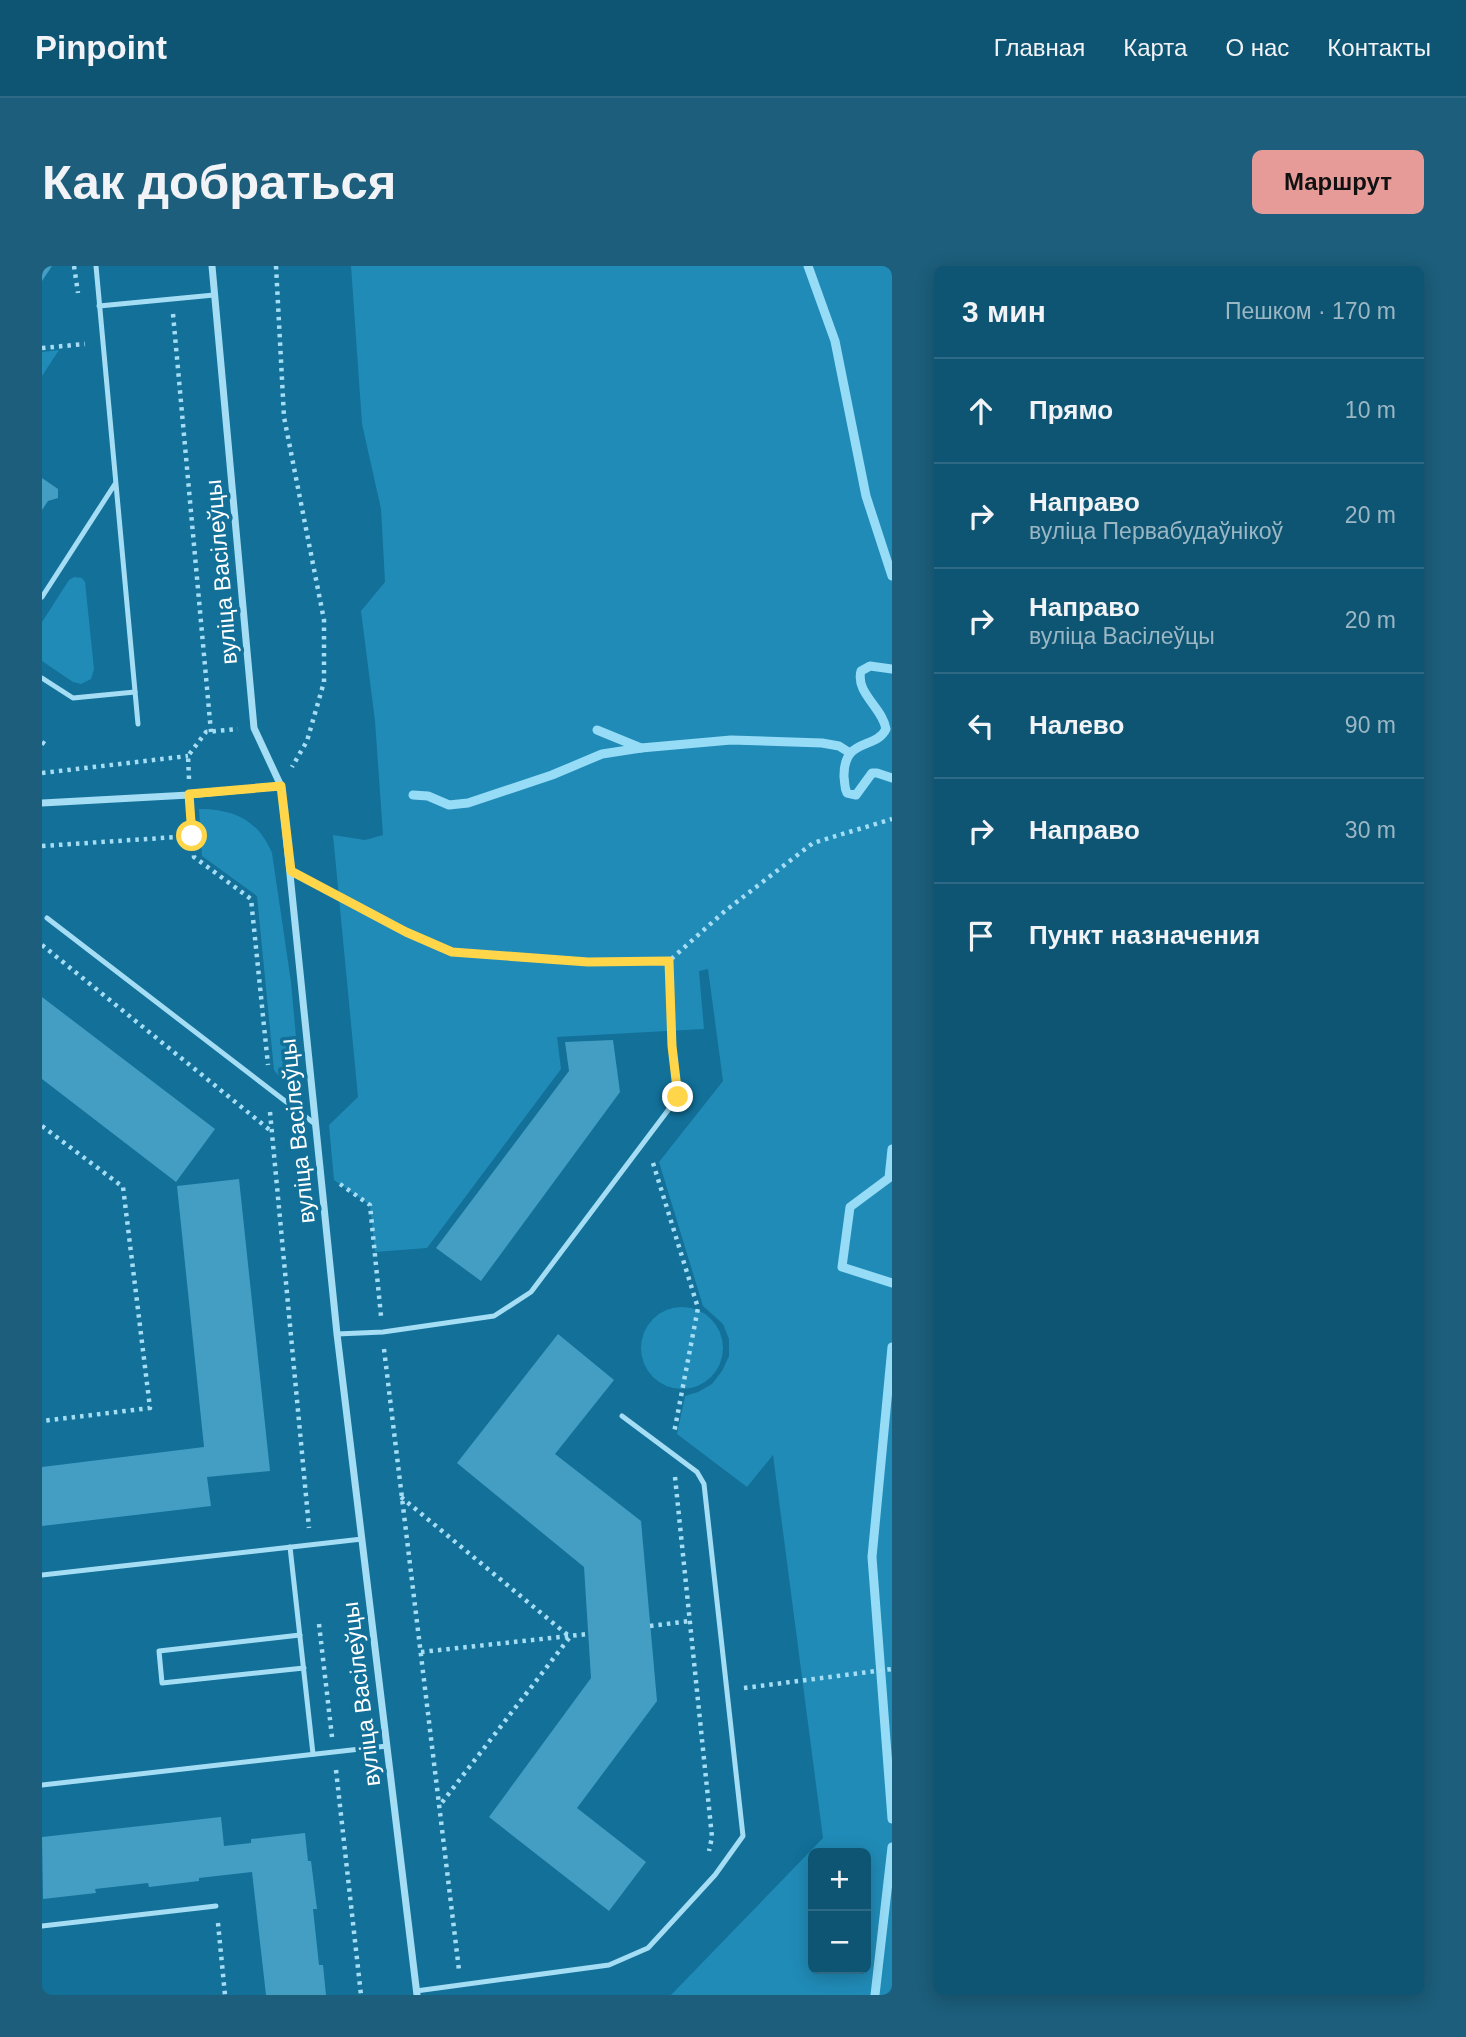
<!DOCTYPE html>
<html lang="ru">
<meta charset="utf-8">
<style>
:root{--surface:#0e5473;--page:#1c5e7b;--text:#f1f3f6;--muted:#9bb7c4;--line:#2e6a85;--accent:#e69b98}
body{margin:0;font-family:Arial,sans-serif;background:var(--page);color:var(--text)}
.controls{position:absolute;right:21px;bottom:21px;display:grid;overflow:hidden;border-radius:10px;box-shadow:0 4px 18px #0003}
.controls button{width:63px;height:63px;display:grid;place-items:center;padding:0;border:0;border-bottom:2px solid var(--line);background:var(--surface);color:var(--text);font:35px sans-serif}
.stop{position:absolute;width:21px;height:21px;margin:-16px;border:5px solid #ffd54a;border-radius:50%;background:#fff}
.stop.end{background:#ffd54a;border-color:#fff;box-shadow:0 2px 7px #0008}
.list{margin:0;padding:0;list-style:none}
h2{display:flex;justify-content:space-between;align-items:center;height:91px;margin:0;padding:0 28px;font-size:30px}
h2 small{font-size:23px;font-weight:400;color:var(--muted)}
.list li{display:grid;grid-template-columns:46px 1fr auto;gap:21px;align-items:center;box-sizing:border-box;height:105px;padding:0 28px;border-top:2px solid var(--line)}
.list b{display:block;font-size:26px;white-space:nowrap}
.list p{margin:0;font-size:23px;white-space:nowrap;color:var(--muted)}
.list em{font-size:23px;font-style:normal;color:var(--muted)}
.icon{flex:none;width:38px;height:38px;fill:none;stroke:currentColor;stroke-width:2;stroke-linecap:round;stroke-linejoin:round}
.map{position:relative;flex:none;width:850px;height:1729px;overflow:hidden;border-radius:10px}
header{display:flex;align-items:center;gap:42px;box-sizing:border-box;height:98px;padding:0 35px;background:var(--surface);border-bottom:2px solid var(--line)}
header strong{font-size:33px}
nav{display:flex;gap:38px;margin-inline-start:auto;font-size:24px}
.intro{display:flex;align-items:center;justify-content:space-between;box-sizing:border-box;height:168px;padding:0 42px}
h1{margin:0;font-size:49px}
.button{padding:18px 32px;border-radius:10px;background:var(--accent);color:#111;font-size:24px;font-weight:700}
main{display:flex;gap:42px;padding:0 42px}
aside{flex:1;background:var(--surface);border-radius:10px;box-shadow:0 4px 18px #0003}
.map>svg:first-child{display:block}
</style>
<header>
<strong>Pinpoint</strong>
<nav><a>Главная</a><a>Карта</a><a>О нас</a><a>Контакты</a></nav>
</header>
<div class="intro"><h1>Как добраться</h1><a class="button">Маршрут</a></div>
<main>
<div class="map">
<svg width="850" height="1729" viewBox="0 0 850 1729">
<rect width="100%" height="100%" fill="#127099"/>
<!-- green -->
<g fill="#208bb7" fill-rule="evenodd">
<path d="M309 0H850V1729H629L781 1572 731 1189 705 1221 635 1168 643 1130 656 1126 670 1118 680 1105 687 1090V1073L681 1058 661 1040 617 896 681 815 666 703 657 705 662 763 515 771 519 803 385 982 333 986 328 939 292 914 287 859 316 831 291 569 323 574 341 569 333 455 319 345 343 316 339 243 320 158ZM771 1587H824V1703H771Z"/>
<path d="M17 84 0 110V86Z"/>
<path d="M32 311 40 312 43 316 52 403 49 413 39 418 31 416 0 395V356L27 314Z"/>
<path d="M157 543C192 543 216 554 230 587L249 716 257 804 252 812 237 810 232 804 215 630 160 590Z"/>
<circle cx="640" cy="1082" r="41"/>
</g>
<g fill="none" stroke-linecap="round" stroke-linejoin="round">
<!-- stream -->
<g stroke="#96dcf7" stroke-width="9">
<path d="M766 0 793 75 824 230 850 310"/>
<path d="M850 403 828 400 819 405C813 427 841 442 844 463 834 484 801 471 802 511 803 517 802 521 805 527L814 529 830 507H835L850 512"/>
<path d="M555 464 599 482"/>
<path d="M371 529 386 530 407 539 426 537 510 509 560 488 599 482 689 474 780 477 797 480 808 487"/>
<path d="M850 883 847 912 808 941 800 1001 850 1017"/>
<path d="M850 1081 830 1291 850 1553"/>
<path d="M833 1729 850 1581"/>
</g>
</g>
<!-- building -->
<g fill="#449ec3">
<path d="M0 0H10L0 15Z"/>
<path d="M0 212 16 223V232L6 235 0 244Z"/>
<path d="M0 731 173 863 134 916 0 813Z"/>
<path d="M571 774 578 826 439 1015 394 982 527 805 523 776Z"/>
<path d="M197 913 228 1205 165 1211 169 1240 0 1260V1201L162 1181 135 920Z"/>
<path d="M516 1068 572 1114 513 1188 599 1255 615 1435 535 1542 604 1596 567 1645 447 1551 549 1412 542 1301 415 1197Z"/>
<path d="M179 1551 182 1580 209 1577V1573L263 1567 266 1595H269L275 1643H271L277 1699H281L284 1729H224L210 1606 157 1612V1615L107 1621 106 1617 53 1623 54 1627 1 1633 0 1571Z"/>
</g>
<g fill="none" stroke-linecap="round" stroke-linejoin="round">
<!-- path -->
<g stroke="#a4ddf4" stroke-width="4.5" stroke-dasharray="3.5 5" stroke-linecap="butt">
<path d="M32 0 36 27"/>
<path d="M234 0 242 151 282 354V416L265 475 250 501"/>
<path d="M131 48 169 466"/>
<path d="M0 82 43 78"/>
<path d="M0 476 4 479"/>
<path d="M0 507 146 490"/>
<path d="M147 513 146 490 164 466 196 463"/>
<path d="M149 547 152 591 209 633 226 799"/>
<path d="M0 580 150 570"/>
<path d="M265 614 364 666 410 686 546 696 627 695 683 645 771 577 850 553"/>
<path d="M0 679 229 865"/>
<path d="M627 695 629 764"/>
<path d="M228 846 267 1262"/>
<path d="M0 860 81 921 108 1142 0 1155"/>
<path d="M611 897 656 1042 632 1167"/>
<path d="M298 918 328 939 339 1050"/>
<path d="M342 1083 417 1704"/>
<path d="M633 1211 670 1571 667 1585"/>
<path d="M359 1231 528 1371 398 1539"/>
<path d="M277 1358 290 1471"/>
<path d="M608 1360 648 1355"/>
<path d="M379 1386 546 1368"/>
<path d="M702 1422 850 1403"/>
<path d="M294 1504 319 1729"/>
<path d="M176 1657 183 1729"/>
</g>
<!-- service -->
<g stroke="#a4ddf4" stroke-width="5">
<path d="M54 0 96 458"/>
<path d="M57 40 172 29"/>
<path d="M0 331 73 218"/>
<path d="M0 412 31 432 93 426"/>
<path d="M5 652 273 858"/>
<path d="M295 1068 341 1066 452 1050 489 1026 636 831 630 780"/>
<path d="M248 1281 271 1488"/>
<path d="M0 1309 320 1273"/>
<path d="M258 1369 117 1385 120 1417 262 1402"/>
<path d="M0 1519 345 1480"/>
<path d="M0 1660 174 1640"/>
<path d="M374 1725 567 1699 606 1682 673 1609 701 1570 662 1218 655 1206 580 1150"/>
</g>
<!-- minor -->
<g stroke="#a4ddf4" stroke-width="7">
<path d="M170 0 212 462 239 520 295 1068 375 1729"/>
<path d="M0 537 147 529 239 520"/>
</g>
</g>
<g fill="none" stroke-linecap="round" stroke-linejoin="round">
<!-- route -->
<path stroke="#ffd54a" stroke-width="9" d="M150 570 147 528 239 520 249 605 364 666 410 686 546 696 627 695 630 780 636 831"/>
</g>
<g text-anchor="middle" stroke-width="7" stroke-linejoin="round" paint-order="stroke">
<!-- street labels -->
<g font-size="23" fill="#fff" stroke="#127099">
<text transform="translate(179 306) rotate(-95)" y="8">вуліца Васілеўцы</text>
<text transform="translate(255 865) rotate(-96)" y="8">вуліца Васілеўцы</text>
<text transform="translate(319 1428) rotate(-97)" y="8">вуліца Васілеўцы</text>
</g>
</g>
</svg>
<div class="controls">
<button>+</button>
<button>−</button>
</div>
<div class="stop" style="left:150px;top:570px"></div>
<div class="stop end" style="left:636px;top:831px"></div>
</div>
<aside>
<h2>3 мин<small>Пешком · 170 m</small></h2>
<ul class="list">
<li><svg class="icon" aria-label="ahead" viewBox="0 0 24 24"><path d="M12 20V5M6 11l6-6 6 6"/></svg><div><b>Прямо</b></div><em>10 m</em></li>
<li><svg class="icon" aria-label="right" viewBox="0 0 24 24"><path d="M7 20v-9h11M14 6l5 5-5 5"/></svg><div><b>Направо</b><p>вуліца Первабудаўнікоў</p></div><em>20 m</em></li>
<li><svg class="icon" aria-label="right" viewBox="0 0 24 24"><path d="M7 20v-9h11M14 6l5 5-5 5"/></svg><div><b>Направо</b><p>вуліца Васілеўцы</p></div><em>20 m</em></li>
<li><svg class="icon" aria-label="left" viewBox="0 0 24 24"><path d="M17 20v-9H6M10 6l-5 5 5 5"/></svg><div><b>Налево</b></div><em>90 m</em></li>
<li><svg class="icon" aria-label="right" viewBox="0 0 24 24"><path d="M7 20v-9h11M14 6l5 5-5 5"/></svg><div><b>Направо</b></div><em>30 m</em></li>
<li><svg class="icon" aria-label="arrive" viewBox="0 0 24 24"><path d="M6 21V4h12l-3 4 3 4H6"/></svg><div><b>Пункт назначения</b></div></li>
</ul>
</aside>
</main>
